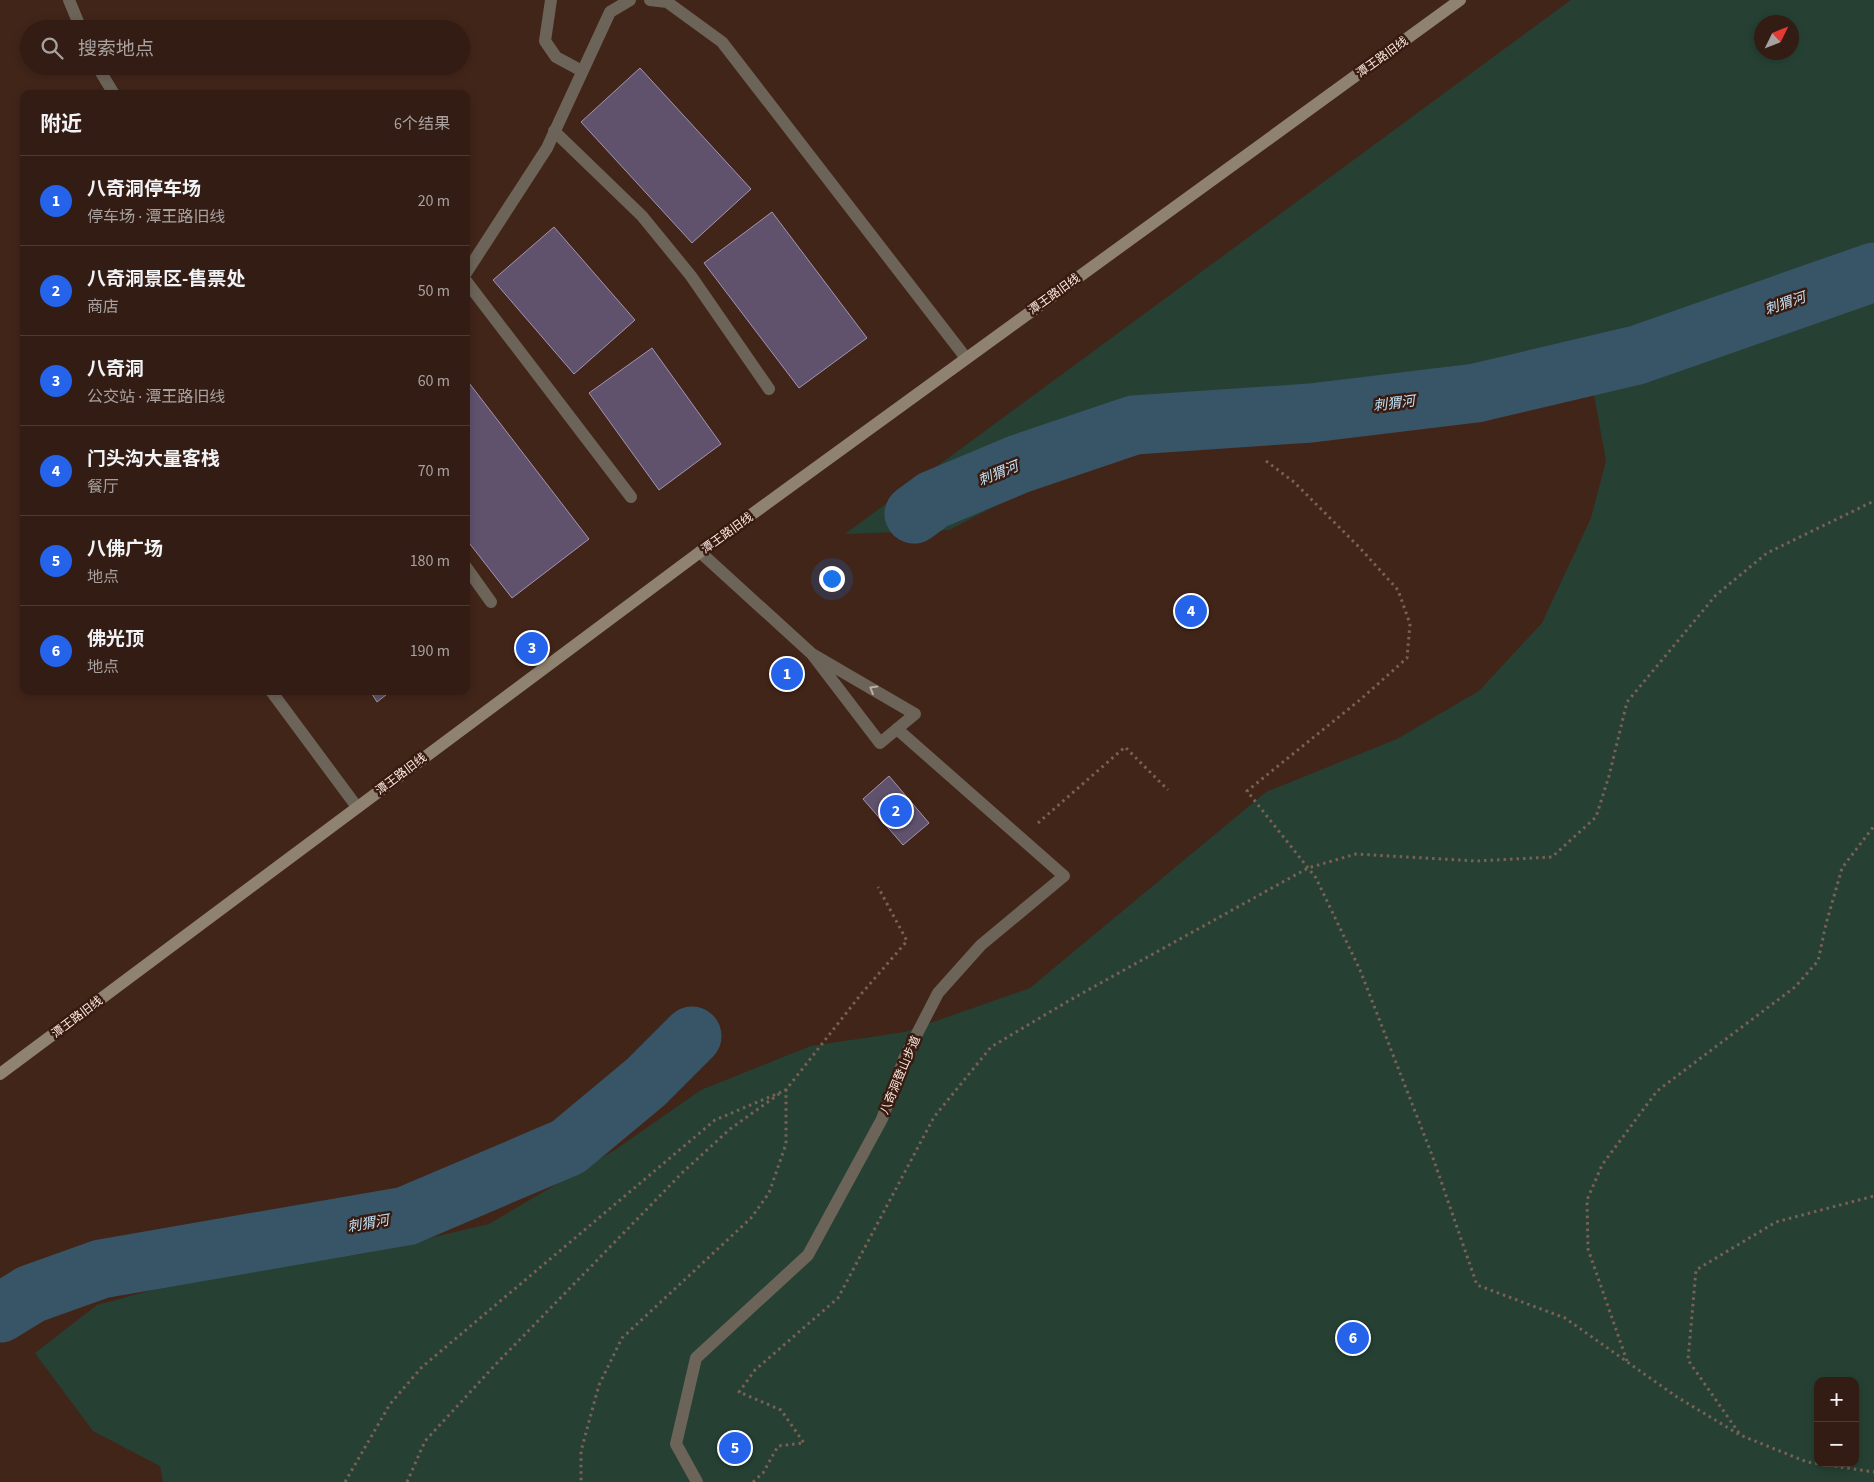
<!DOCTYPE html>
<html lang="zh">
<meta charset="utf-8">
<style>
:root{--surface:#321c13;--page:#3d2921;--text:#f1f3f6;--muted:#a8a1a0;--line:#4d3a33;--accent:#2563eb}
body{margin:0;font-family:"Source Sans 3","Noto Sans SC",sans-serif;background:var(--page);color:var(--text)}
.controls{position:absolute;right:15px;bottom:15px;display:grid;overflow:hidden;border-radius:10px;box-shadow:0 2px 8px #0003}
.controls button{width:45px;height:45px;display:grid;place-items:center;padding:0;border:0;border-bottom:1px solid var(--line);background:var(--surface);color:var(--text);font:25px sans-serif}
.compass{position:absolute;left:1754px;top:15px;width:45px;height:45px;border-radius:50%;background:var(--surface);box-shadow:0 2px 8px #0003;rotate:47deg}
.you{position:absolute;left:831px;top:578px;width:18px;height:18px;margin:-12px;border:4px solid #fff;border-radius:50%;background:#1a73e8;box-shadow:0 0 0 8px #1a73e833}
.badge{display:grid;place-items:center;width:32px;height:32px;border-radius:50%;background:var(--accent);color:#fff;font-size:16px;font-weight:700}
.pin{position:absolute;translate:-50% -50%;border:2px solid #fff;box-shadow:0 1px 5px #0006}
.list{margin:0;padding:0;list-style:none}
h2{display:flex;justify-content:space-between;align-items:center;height:65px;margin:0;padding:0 20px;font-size:21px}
h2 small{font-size:16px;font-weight:400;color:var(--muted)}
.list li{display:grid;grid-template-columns:32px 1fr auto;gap:15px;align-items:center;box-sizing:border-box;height:90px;padding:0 20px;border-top:1px solid var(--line)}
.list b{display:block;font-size:19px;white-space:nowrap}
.list p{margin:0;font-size:16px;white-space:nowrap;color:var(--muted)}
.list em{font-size:16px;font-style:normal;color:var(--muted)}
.icon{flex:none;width:28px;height:28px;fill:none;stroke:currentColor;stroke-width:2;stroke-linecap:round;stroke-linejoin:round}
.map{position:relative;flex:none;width:1874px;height:1482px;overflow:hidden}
.search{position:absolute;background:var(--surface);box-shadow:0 2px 8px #0003;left:20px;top:20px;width:450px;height:55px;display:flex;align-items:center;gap:12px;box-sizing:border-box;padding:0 18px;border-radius:28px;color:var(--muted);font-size:19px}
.panel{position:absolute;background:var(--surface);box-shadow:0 2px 8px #0003;left:20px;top:90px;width:450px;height:605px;border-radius:10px}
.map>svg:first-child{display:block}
</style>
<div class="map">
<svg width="1874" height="1482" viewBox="0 0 1874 1482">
<rect width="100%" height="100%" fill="#422519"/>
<!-- green -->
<path fill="#264134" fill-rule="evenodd" d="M1571 0H1874V1482H163L160 1466 93 1431 35 1353 97 1305 237 1267 362 1254 489 1224 615 1150 701 1090 811 1046 905 1032 1030 988 1266 792 1397 739 1479 691 1542 623 1591 518 1606 461 1584 339 1452 380 1310 394 1190 423 1067 469 949 530 845 534ZM1762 22H1792V52H1762ZM1818 1381H1855V1463H1818Z"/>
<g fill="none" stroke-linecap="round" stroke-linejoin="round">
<!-- river -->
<g stroke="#385567" stroke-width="59">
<path d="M914 514 933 500 1019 464 1134 425 1311 413 1476 393 1637 355 1874 272"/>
<path d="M0 1313 31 1294 101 1269 406 1216 568 1147 646 1082 692 1036"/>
</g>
</g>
<!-- building -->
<g fill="#60526d" stroke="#a494b3">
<path d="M640 68 751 189 692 243 581 122Z"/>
<path d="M772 212 867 338 799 388 704 263Z"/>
<path d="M554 227 635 320 574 374 493 280Z"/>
<path d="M652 348 721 444 659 490 589 393Z"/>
<path d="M466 379 589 539 512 598 466 539Z"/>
<path d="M370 691H391L377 702Z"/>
<path d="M889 776 929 823 903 845 863 799Z"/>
</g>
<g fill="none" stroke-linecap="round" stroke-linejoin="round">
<!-- path -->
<g stroke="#7a6055" stroke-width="3" stroke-dasharray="2.5 4" stroke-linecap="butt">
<path d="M1266 461 1294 482 1359 547 1398 590 1410 624 1407 658 1361 699 1247 791 1316 878 1360 970 1432 1155 1477 1285 1565 1318 1677 1397 1740 1435 1807 1462 1874 1472"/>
<path d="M1038 823 1125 747 1168 790"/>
<path d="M785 1091 862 993 907 941 878 887"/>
<path d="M1627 1361 1588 1249 1587 1200 1602 1165 1657 1091 1795 987 1818 961 1826 924 1842 868 1874 826"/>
<path d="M1739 1433 1688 1360 1696 1270 1776 1222 1874 1196"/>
<path d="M345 1482 390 1404 422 1367 715 1120 786 1090V1144L769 1193 751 1218 622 1338 599 1385 581 1451V1482"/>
<path d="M407 1482 425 1441 497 1363 683 1172 730 1129 779 1094"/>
<path d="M753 1482 763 1473 778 1446 804 1443 781 1410 739 1392 755 1370 838 1298 934 1117 991 1047 1070 1000 1308 868 1356 854 1476 861 1552 857 1596 817 1609 776 1627 702 1716 595 1767 553 1874 501"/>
</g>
<!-- service -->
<g stroke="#6c6458" stroke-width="12">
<path d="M69 0 81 29"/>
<path d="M97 66 114 94"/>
<path d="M700 552 812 654 880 743 915 714 812 654"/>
<path d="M697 1482 676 1444 696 1358 808 1255 882 1119 904 1059 938 993 981 945 1064 876 897 729"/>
</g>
<!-- minor -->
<g stroke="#6c6458" stroke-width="12">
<path d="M551 0 545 41 556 57 582 71"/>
<path d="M650 0 667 2 722 42 966 358"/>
<path d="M554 131 642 216 691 276 769 389"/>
<path d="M466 273 547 148 610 12 630 0"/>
<path d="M466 281 631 497"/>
<path d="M466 567 491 602"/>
<path d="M271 691 357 807"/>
</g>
<!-- secondary -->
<path stroke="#8f8270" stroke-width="12" d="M0 1074 700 552 1460 0"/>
</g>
<!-- one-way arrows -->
<defs><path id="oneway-chevron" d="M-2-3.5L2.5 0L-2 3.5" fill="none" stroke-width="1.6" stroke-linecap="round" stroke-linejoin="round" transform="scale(1.25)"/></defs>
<use stroke="#bcada3" href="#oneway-chevron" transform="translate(873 689) rotate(-150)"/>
<g text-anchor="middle" stroke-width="5" stroke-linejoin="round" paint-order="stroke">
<!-- street labels -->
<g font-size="12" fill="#fde9e1" stroke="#381b10">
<text transform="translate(1382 57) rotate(-36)" y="4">潭王路旧线</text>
<text transform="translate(1054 294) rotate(-36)" y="4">潭王路旧线</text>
<text transform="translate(727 533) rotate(-36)" y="4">潭王路旧线</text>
<text transform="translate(401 774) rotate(-37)" y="4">潭王路旧线</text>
<text transform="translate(77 1017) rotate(-37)" y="4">潭王路旧线</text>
<text transform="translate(900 1075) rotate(-67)" y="4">八奇洞登山步道</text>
</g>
<!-- water labels -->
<g font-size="14" font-style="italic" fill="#c0e1f6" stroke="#381b10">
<text transform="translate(1785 303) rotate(-19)" y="5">刺猬河</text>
<text transform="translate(1394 403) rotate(-7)" y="5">刺猬河</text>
<text transform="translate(998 473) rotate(-22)" y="5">刺猬河</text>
<text transform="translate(368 1223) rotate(-10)" y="5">刺猬河</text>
</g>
</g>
</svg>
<div class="controls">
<button>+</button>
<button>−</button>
</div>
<svg class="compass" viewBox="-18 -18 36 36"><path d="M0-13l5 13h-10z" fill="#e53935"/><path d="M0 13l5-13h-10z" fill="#a8a1a0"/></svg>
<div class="you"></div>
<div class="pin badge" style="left:787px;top:674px">1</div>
<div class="pin badge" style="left:896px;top:811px">2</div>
<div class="pin badge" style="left:532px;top:648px">3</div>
<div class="pin badge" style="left:1191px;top:611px">4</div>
<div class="pin badge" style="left:735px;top:1448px">5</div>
<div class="pin badge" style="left:1353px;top:1338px">6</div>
<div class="search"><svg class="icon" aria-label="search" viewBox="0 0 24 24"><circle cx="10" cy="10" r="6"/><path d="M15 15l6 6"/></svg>搜索地点</div>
<section class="panel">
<h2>附近<small>6个结果</small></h2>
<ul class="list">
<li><span class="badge">1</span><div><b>八奇洞停车场</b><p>停车场 · 潭王路旧线</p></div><em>20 m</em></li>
<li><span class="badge">2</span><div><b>八奇洞景区-售票处</b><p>商店</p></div><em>50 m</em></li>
<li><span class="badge">3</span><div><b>八奇洞</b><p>公交站 · 潭王路旧线</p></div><em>60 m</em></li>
<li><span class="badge">4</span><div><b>门头沟大量客栈</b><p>餐厅</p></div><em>70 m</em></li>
<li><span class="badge">5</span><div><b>八佛广场</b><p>地点</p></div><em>180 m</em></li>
<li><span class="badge">6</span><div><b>佛光顶</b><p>地点</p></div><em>190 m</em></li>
</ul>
</section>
</div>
